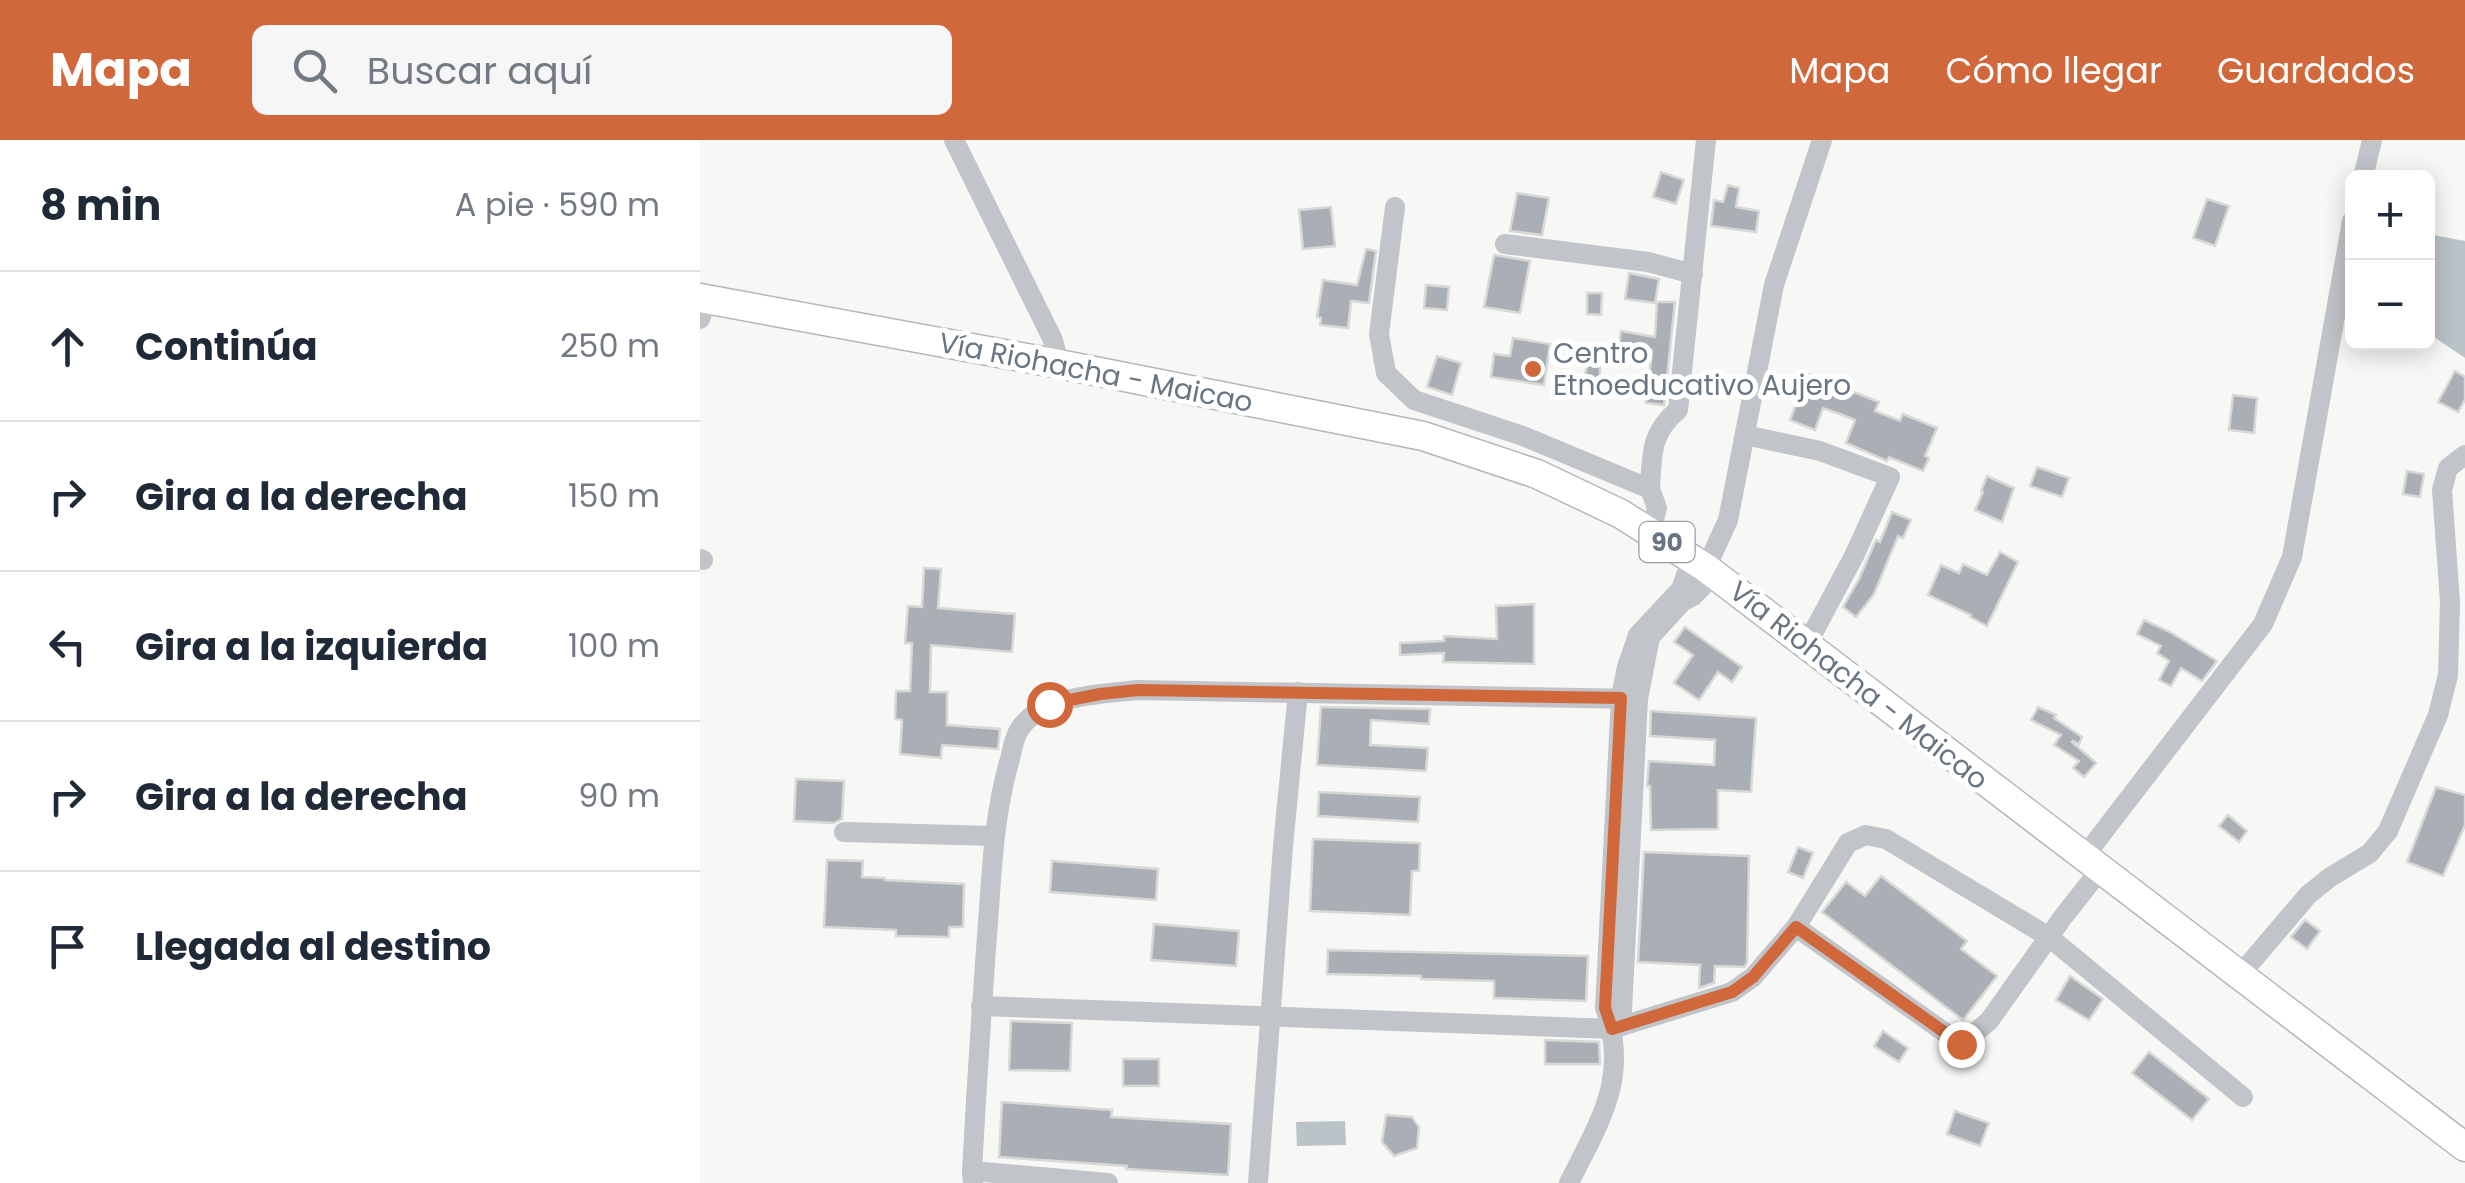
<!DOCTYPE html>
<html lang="es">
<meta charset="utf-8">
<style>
:root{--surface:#fff;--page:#f6f6f7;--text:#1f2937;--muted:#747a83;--line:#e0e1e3;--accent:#d0683b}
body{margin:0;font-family:Poppins,sans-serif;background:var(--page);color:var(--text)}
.controls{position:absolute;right:30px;top:30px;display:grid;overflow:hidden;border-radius:15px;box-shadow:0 5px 25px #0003}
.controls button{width:90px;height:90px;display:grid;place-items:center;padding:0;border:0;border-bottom:2px solid var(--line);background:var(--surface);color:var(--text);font:50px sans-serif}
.stop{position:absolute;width:30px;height:30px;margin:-22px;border:8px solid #d0683b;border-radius:50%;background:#fff}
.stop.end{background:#d0683b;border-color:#fff;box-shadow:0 2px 10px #0008}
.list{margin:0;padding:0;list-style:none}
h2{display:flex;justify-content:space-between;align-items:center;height:130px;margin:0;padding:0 40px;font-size:42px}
h2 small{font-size:32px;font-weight:400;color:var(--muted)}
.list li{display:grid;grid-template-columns:65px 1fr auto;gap:30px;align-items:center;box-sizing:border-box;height:150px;padding:0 40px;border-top:2px solid var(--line)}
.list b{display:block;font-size:38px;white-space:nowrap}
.list em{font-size:32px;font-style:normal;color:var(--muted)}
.icon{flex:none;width:55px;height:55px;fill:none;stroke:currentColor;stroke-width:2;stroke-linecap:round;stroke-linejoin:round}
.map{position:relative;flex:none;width:1765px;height:1043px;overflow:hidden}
header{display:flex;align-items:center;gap:60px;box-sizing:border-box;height:140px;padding:0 50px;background:var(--accent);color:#fff}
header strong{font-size:48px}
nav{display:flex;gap:55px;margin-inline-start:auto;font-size:35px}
.search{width:700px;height:90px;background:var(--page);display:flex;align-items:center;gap:25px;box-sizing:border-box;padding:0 35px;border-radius:15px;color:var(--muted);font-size:38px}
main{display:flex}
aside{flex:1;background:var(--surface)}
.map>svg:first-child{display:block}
</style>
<header>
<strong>Mapa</strong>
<div class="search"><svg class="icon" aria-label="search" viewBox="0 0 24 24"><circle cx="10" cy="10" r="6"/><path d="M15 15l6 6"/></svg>Buscar aquí</div>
<nav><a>Mapa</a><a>Cómo llegar</a><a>Guardados</a></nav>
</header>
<main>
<aside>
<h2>8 min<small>A pie · 590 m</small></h2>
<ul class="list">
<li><svg class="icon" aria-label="ahead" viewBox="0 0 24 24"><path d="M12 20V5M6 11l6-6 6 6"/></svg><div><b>Continúa</b></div><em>250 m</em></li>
<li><svg class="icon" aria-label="right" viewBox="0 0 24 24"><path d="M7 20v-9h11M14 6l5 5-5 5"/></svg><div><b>Gira a la derecha</b></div><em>150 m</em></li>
<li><svg class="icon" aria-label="left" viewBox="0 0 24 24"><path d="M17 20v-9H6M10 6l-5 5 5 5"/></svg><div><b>Gira a la izquierda</b></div><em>100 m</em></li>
<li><svg class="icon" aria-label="right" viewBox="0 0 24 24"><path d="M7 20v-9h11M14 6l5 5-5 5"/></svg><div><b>Gira a la derecha</b></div><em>90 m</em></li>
<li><svg class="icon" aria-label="arrive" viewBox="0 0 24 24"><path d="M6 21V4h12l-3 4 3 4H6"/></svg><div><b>Llegada al destino</b></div></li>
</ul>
</aside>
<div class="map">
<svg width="1765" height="1043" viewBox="0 0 1765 1043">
<rect width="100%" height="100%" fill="#f7f7f5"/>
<!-- water -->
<g fill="#bac3c7">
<path d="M1728 94 1765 101V218L1728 193Z"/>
<path d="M645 981 646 1005 597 1006 596 982Z"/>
</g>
<!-- building -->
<g fill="#a9afb4" stroke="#d8d9d7" stroke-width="2.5">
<path d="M961 32 984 40 976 64 953 57Z"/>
<path d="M1028 45 1039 48 1036 67 1059 71 1056 92 1011 86 1014 60 1023 62Z"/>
<path d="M817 53 849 58 842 95 810 91Z"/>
<path d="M1507 59 1529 66 1515 106 1493 98Z"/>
<path d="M631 67 635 106 603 109 599 70Z"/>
<path d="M666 109 676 111 669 163 651 161 648 188 620 185 621 178 617 177 623 140 657 145Z"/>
<path d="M794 115 830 121 820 173 784 167Z"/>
<path d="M929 133 959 139 955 163 925 159Z"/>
<path d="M726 145 749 147 747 170 724 168Z"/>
<path d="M887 153H902L901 175 887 174Z"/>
<path d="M957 162H975L964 265 946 263 952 210 919 204 921 191 955 197Z"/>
<path d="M813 198 850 204 844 245 791 237 794 214 810 216Z"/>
<path d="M889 215 900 217V250L883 247Z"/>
<path d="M737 216 761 223 752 255 727 247Z"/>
<path d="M1755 231 1765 237V260L1758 272 1738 262Z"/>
<path d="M1108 234 1179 262 1175 271 1200 281 1203 274 1237 288 1225 316 1229 318 1223 331 1189 317 1187 321 1146 303 1155 280 1140 274 1123 268 1115 290 1090 280Z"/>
<path d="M1533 255 1557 258 1554 293 1529 290Z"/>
<path d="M1337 327 1369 338 1362 357 1330 346Z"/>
<path d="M1707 331 1724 334 1720 357 1703 354Z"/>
<path d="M1287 336 1314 348 1302 382 1275 370 1283 352 1281 351Z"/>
<path d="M1192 372 1211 380 1203 398 1198 396 1174 454 1156 477 1143 467 1159 439 1176 400 1180 402Z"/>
<path d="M1300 412 1318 422 1287 486 1270 477 1271 475 1228 455 1241 425 1259 433 1263 424 1287 435Z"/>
<path d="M224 428 241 429 238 468 315 474 312 512 231 505 230 552H247V585L300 589 298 609 242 605 241 618 200 614 202 580 195 579 196 551H210L212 503H205L208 466 222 467Z"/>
<path d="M834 464V524L743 522 744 513 700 515V503L744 501V496L797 499 796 466Z"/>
<path d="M1444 480 1470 492 1517 521 1502 541 1481 528 1471 546 1459 540 1469 521 1457 513 1461 506 1437 494Z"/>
<path d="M985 487 1042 527 1032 542 1018 532 999 560 974 543 993 515 974 502Z"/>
<path d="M621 567 730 569 729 584 671 580 670 605 728 608 726 631 617 625Z"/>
<path d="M1338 567 1356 575 1354 578 1382 597 1379 604 1373 601 1372 602 1396 623 1384 637 1373 628 1379 621 1354 605 1361 595 1331 580Z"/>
<path d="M951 571 1056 578 1051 652 1018 650V689L951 690 950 646H947L949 621 1014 625 1015 600 950 596Z"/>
<path d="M96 639 144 641 142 679 134 683 94 681Z"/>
<path d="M1736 647 1765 655V685L1743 736 1707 722Z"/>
<path d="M619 652 720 657 718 682 618 676Z"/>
<path d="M1528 675 1547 691 1539 702 1519 686Z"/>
<path d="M613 699 720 703 719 731H712L710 775 610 771Z"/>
<path d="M1098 707 1113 713 1103 738 1088 732Z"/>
<path d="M944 712 1049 716 1047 823 1044 827 1015 826 1014 843 999 848 1000 825 938 822Z"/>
<path d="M127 720 163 721 162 737 185 738V740L264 744 263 787H249V797L196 796V790L124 787Z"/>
<path d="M352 721 458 729 456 760 350 752Z"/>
<path d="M1181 736 1267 801 1261 809 1297 836 1263 880 1122 772 1146 742 1165 756Z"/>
<path d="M1605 780 1620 791 1607 809 1591 797Z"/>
<path d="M454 784 539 791 536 826 451 820Z"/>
<path d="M628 810 888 816 886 861 794 858V841L721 839V836L627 834Z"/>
<path d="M1370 836 1403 859 1389 880 1356 860Z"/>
<path d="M311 881 372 883 370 931 309 930Z"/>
<path d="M1183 891 1208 908 1199 922 1174 906Z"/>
<path d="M845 900 899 902 900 924H845Z"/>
<path d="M1449 912 1509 959 1492 980 1432 933Z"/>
<rect x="423" y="919" width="36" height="27"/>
<path d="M302 962 412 970 411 977 531 984 528 1035 426 1029 427 1026 299 1017Z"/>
<path d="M1255 971 1289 983 1280 1006 1247 994Z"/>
<path d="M686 975 712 977 719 987 717 1008 694 1016 682 1002Z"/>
</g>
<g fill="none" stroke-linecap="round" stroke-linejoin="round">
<!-- highway casing -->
<g stroke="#b4b7ba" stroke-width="31">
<path id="highway" d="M0 158 359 224 723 296 837 334 921 374 1006 428 1765 1007"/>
</g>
<!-- minor -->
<g stroke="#c1c4c8" stroke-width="20">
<path d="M254 0 353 200 359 224"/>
<path d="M1663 38 1672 0"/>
<path d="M695 67 679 194 686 233 714 260 823 296 950 349 957 368 951 391"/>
<path d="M805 104 948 122 993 134"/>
<path d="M0 179 7 160"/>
<path d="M1045 295 1120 311 1190 337 1154 416 1107 504"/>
<path d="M950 349C952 315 950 293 978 270L1006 0"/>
<path d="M0 419 3 420"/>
<path d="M1006 428 1028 380 1074 145 1122 0"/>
<path d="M144 692 294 696"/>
<path d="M1384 717 1563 484 1592 417 1652 81"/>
<path d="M1096 787 1261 904 1289 881 1363 777 1400 730"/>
<path d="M1539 836 1608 755 1629 738 1670 713 1688 691 1738 575 1748 535 1750 462 1742 350 1748 328 1765 315"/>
<path d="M281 866 912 889 1032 852 1053 837 1096 787 1148 703 1166 695 1186 699 1349 797 1543 957"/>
<path d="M912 889 922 870 938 559 950 497 982 462 993 456 1014 434"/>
<path d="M272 1031 408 1043"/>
<path d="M273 1043 272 1031C277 939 283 847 290 755 293 709 297 663 310 619 312 610 314 598 319 590 341 555 401 554 438 550L938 559"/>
<path d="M558 1043 583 706 598 552"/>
<path d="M869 1043C899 982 930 938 905 868L921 557 927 527 938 495 981 449 992 418"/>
</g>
<!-- highway -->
<use href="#highway" stroke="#fff" stroke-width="28"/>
</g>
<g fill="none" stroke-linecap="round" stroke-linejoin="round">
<!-- route -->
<path stroke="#d0683b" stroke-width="12" d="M349 564 400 554 438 550 921 558 905 868 912 889 1032 852 1053 837 1096 787 1261 904"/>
</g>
<!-- markers -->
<circle fill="#d0683b" stroke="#fff" stroke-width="4" cx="833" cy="229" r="10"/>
<g text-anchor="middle" stroke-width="10" stroke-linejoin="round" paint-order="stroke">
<!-- shield labels -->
<rect fill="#fff" stroke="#969ea8" stroke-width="2.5" x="939.5" y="382" width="55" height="40" rx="8"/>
<g font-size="25" font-weight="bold" fill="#697582">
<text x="967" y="411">90</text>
</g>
<!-- poi labels -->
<g font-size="28" fill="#697582" stroke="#fff" text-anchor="start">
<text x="853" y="223">Centro<tspan x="853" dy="32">Etnoeducativo Aujero</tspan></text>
</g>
<!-- street labels -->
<g font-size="28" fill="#697582" stroke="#fff">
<text transform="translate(396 232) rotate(11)" y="10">Vía Riohacha - Maicao</text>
<text transform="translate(1159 545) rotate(38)" y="10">Vía Riohacha - Maicao</text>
</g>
</g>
</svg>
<div class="controls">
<button>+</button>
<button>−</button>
</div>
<div class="stop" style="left:349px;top:564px"></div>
<div class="stop end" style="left:1261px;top:904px"></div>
</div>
</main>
